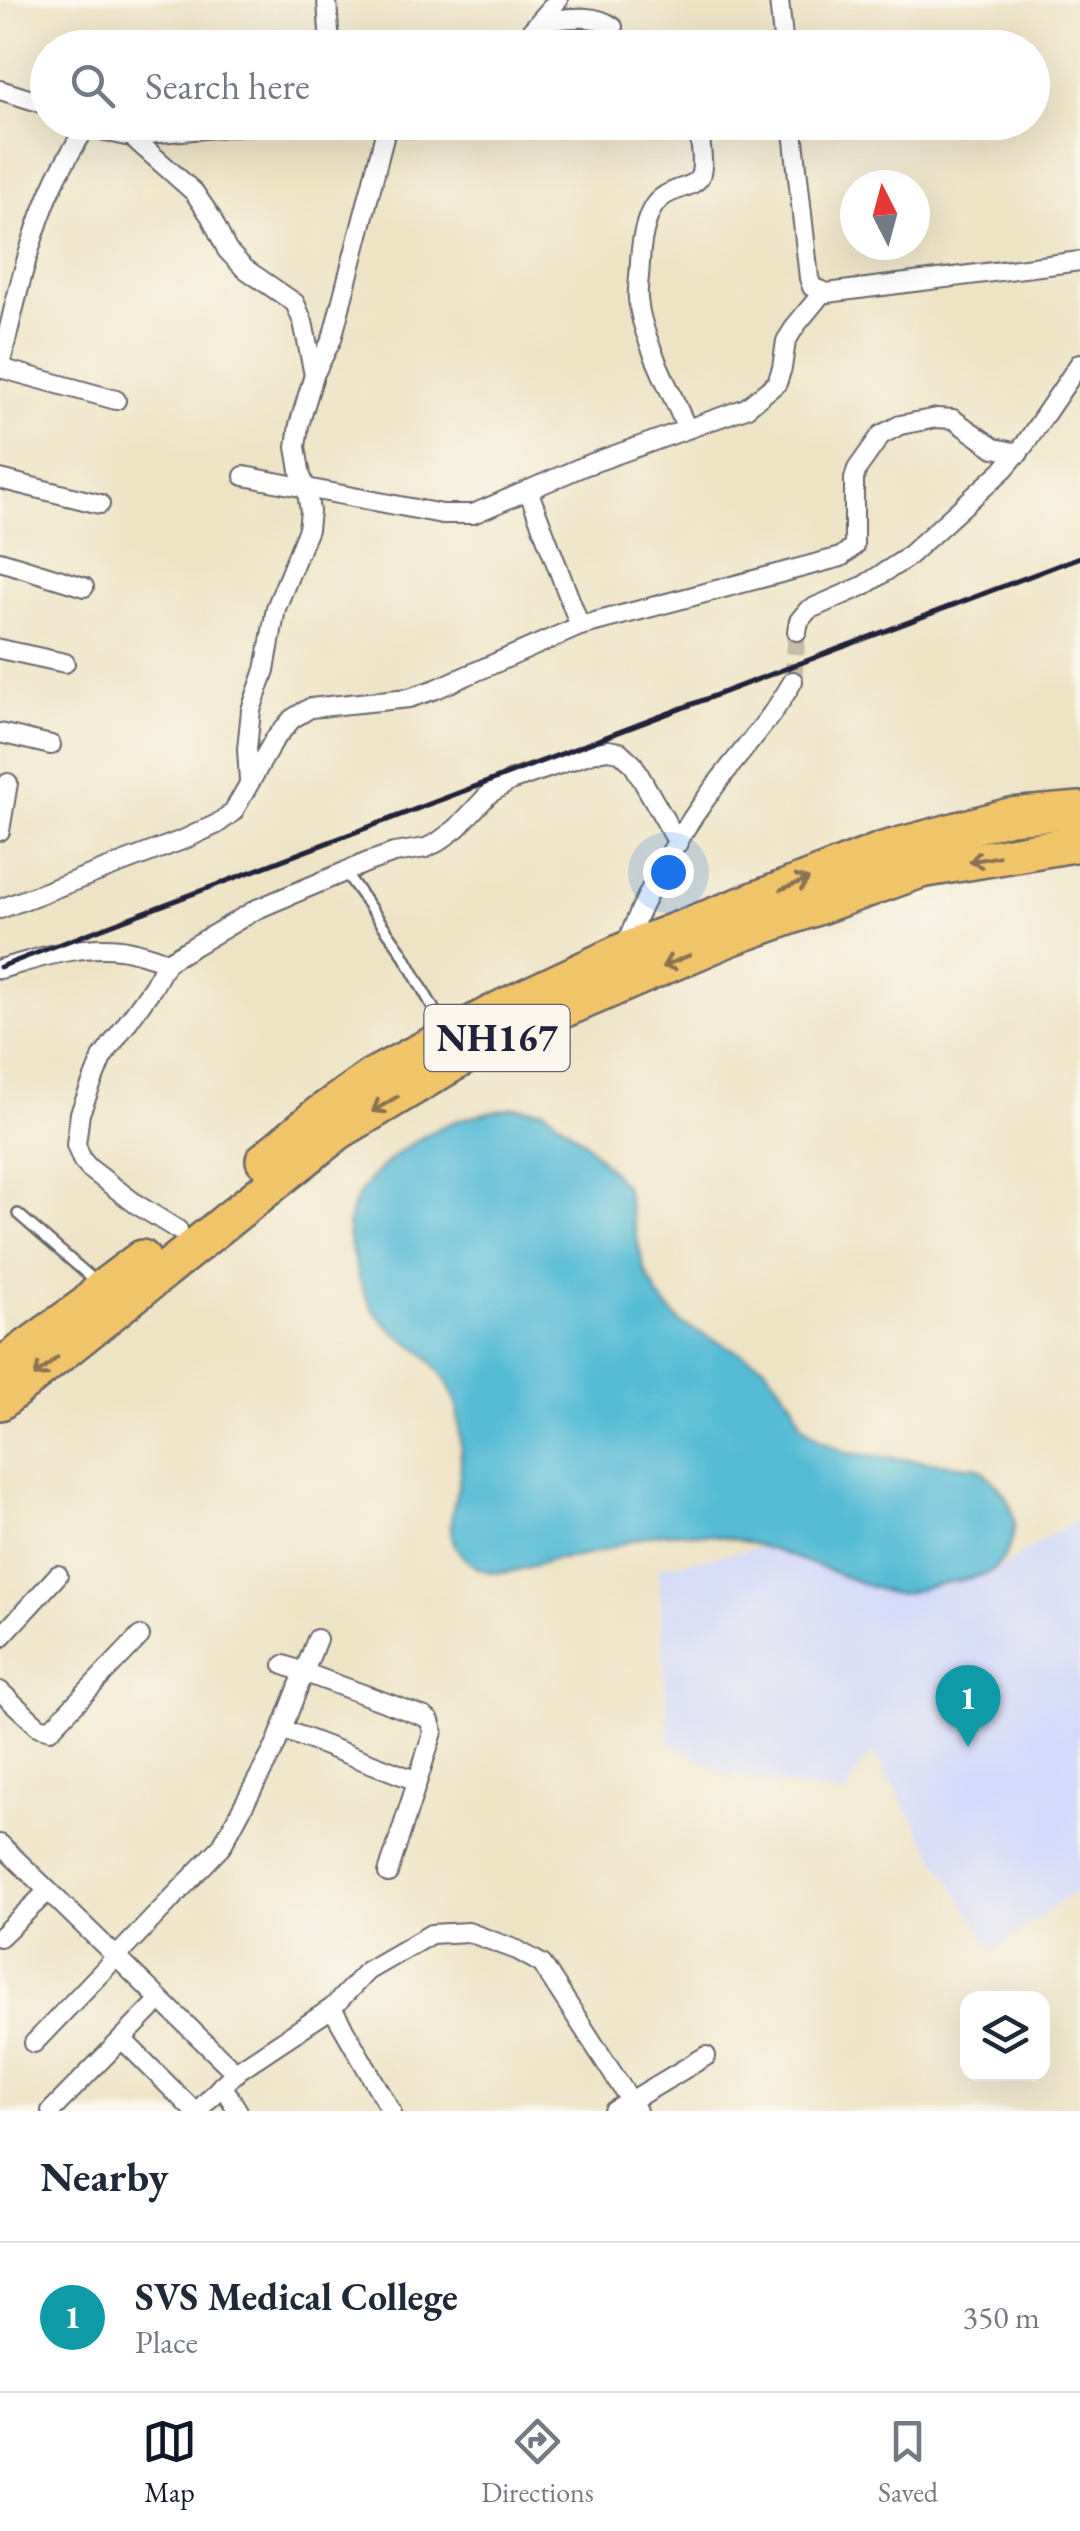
<!DOCTYPE html>
<style>
:root{--surface:#fff;--page:#f2f2f3;--text:#1f2937;--muted:#747a83;--line:#e0e1e3;--accent:#111827}
body{margin:0;font-family:"EB Garamond",serif;background:var(--page);color:var(--text)}
.controls{position:absolute;right:30px;bottom:30px;display:grid;overflow:hidden;border-radius:20px;box-shadow:0 10px 40px #0002}
.controls button{width:90px;height:90px;display:grid;place-items:center;padding:0;border:0;border-bottom:2px solid var(--line);background:var(--surface);color:var(--text);font:50px sans-serif}
.compass{position:absolute;left:840px;top:170px;width:90px;height:90px;border-radius:50%;background:var(--surface);box-shadow:0 10px 40px #0002;rotate:354deg}
.you{position:absolute;left:668px;top:872px;width:35px;height:35px;margin:-25px;border:8px solid #fff;border-radius:50%;background:#1a73e8;box-shadow:0 0 0 15px #1a73e833}
.badge{display:grid;place-items:center;width:65px;height:65px;border-radius:50%;background:var(--accent);color:#fff;font-size:32px;font-weight:700}
.pin{position:absolute;translate:-50% -82px;filter:drop-shadow(0 2px 5px #0008)}
.pin::after{content:'';position:absolute;top:52px;width:35px;height:30px;background:inherit;clip-path:polygon(0 0,100% 0,50% 100%)}
.list{margin:0;padding:0;list-style:none}
h2{display:flex;justify-content:space-between;align-items:center;height:130px;margin:0;padding:0 40px;font-size:42px}
h2 small{font-size:32px;font-weight:400;color:var(--muted)}
.list li{display:grid;grid-template-columns:65px 1fr auto;gap:30px;align-items:center;box-sizing:border-box;height:150px;padding:0 40px;border-top:2px solid var(--line)}
.list b{display:block;font-size:38px;white-space:nowrap}
.list p{margin:0;font-size:32px;white-space:nowrap;color:var(--muted)}
.list em{font-size:32px;font-style:normal;color:var(--muted)}
.icon{flex:none;width:55px;height:55px;fill:none;stroke:currentColor;stroke-width:2;stroke-linecap:round;stroke-linejoin:round}
.map{position:relative;flex:none;width:1080px;height:2111px;overflow:hidden}
.search{position:absolute;background:var(--surface);box-shadow:0 10px 40px #0002;left:30px;right:30px;top:30px;height:110px;display:flex;align-items:center;gap:25px;box-sizing:border-box;padding:0 35px;border-radius:55px;color:var(--muted);font-size:38px}
.sheet{height:280px;background:var(--surface)}
nav{display:flex;justify-content:space-around;align-items:center;box-sizing:border-box;height:140px;border-top:2px solid var(--line);background:var(--surface);font-size:28px;color:var(--muted)}
nav a{display:grid;justify-items:center;gap:5px}
nav .on{color:var(--accent)}
.map>svg:first-child{display:block}
</style>
<div class="map">
<svg width="1080" height="2111" viewBox="0 0 1080 2111">
<rect width="100%" height="100%" fill="#fbf7ec"/>
<filter id="ink" filterUnits="userSpaceOnUse"><feTurbulence type="fractalNoise" baseFrequency=".01" numOctaves="2"/><feDisplacementMap in="SourceGraphic" scale="20" xChannelSelector="R" yChannelSelector="G"/><feConvolveMatrix kernelMatrix="1 2 1 2 8 2 1 2 1" color-interpolation-filters="sRGB"/></filter>
<filter id="wash" filterUnits="userSpaceOnUse"><feTurbulence type="fractalNoise" baseFrequency=".0048" numOctaves="4" result="noise"/><feDisplacementMap in="SourceGraphic" scale="40" xChannelSelector="R" yChannelSelector="G"/><feGaussianBlur stdDeviation="2.25" result="paint"/><feColorMatrix in="noise" values="0 0 0 0 0 0 0 0 0 0 0 0 0 0 0 0 0 1.4 0 .05"/><feComposite in="paint" operator="in"/></filter>
<g filter="url(#wash)">
<rect width="100%" height="100%" fill="#eee3c5"/>
<!-- built -->
<path fill="#d3d9f9" d="M1080 1517V1888L993 1951 874 1755 862 1762 846 1795 730 1776 669 1743 659 1567 764 1547 896 1595 997 1570Z"/>
<!-- water -->
<path fill="#57bcd5" stroke="#3c6f88" stroke-width="2.5" d="M515 1107 544 1110 584 1141 625 1187 644 1269 659 1297 681 1323 764 1365 793 1403 802 1425 819 1439 847 1453 977 1467C995 1480 1012 1498 1014 1522 1015 1539 1004 1565 987 1573 972 1580 951 1581 935 1585 922 1588 904 1596 891 1593 877 1590 862 1583 848 1578 790 1556 730 1529 666 1533 641 1534 611 1550 586 1555 573 1558 561 1558 548 1561 525 1567 499 1581 475 1566 431 1538 461 1500 461 1463 461 1449 459 1414 456 1402 450 1383 432 1359 416 1347 401 1337 388 1329 376 1313 361 1294 356 1267 350 1243 337 1188 412 1137 456 1121 476 1114 495 1111 515 1107Z"/>
</g>
<g filter="url(#ink)">
<g fill="none" stroke-linecap="round" stroke-linejoin="round">
<!-- street-tunnel -->
<path stroke="#c5bca9" stroke-width="18" stroke-dasharray="18 9" stroke-linecap="butt" d="M793 681 797 631"/>
<!-- lane casing -->
<g stroke="#69666b" stroke-width="14">
<g id="lane">
<path d="M345 872 400 949 445 1029"/>
<path d="M18 1214 95 1281"/>
</g>
</g>
<!-- street casing -->
<g stroke="#69666b" stroke-width="22">
<g id="street">
<path d="M327 0 330 48"/>
<path d="M779 0 784 48"/>
<path d="M540 21C563 19 594 12 613 27L615 48"/>
<path d="M514 48 526 37 558 0"/>
<path d="M0 90 48 105"/>
<path d="M83 122 93 128 126 136 282 122"/>
<path d="M632 122C651 137 678 130 700 129"/>
<path d="M792 122 809 278 812 287 827 293 1080 261"/>
<path d="M131 136 194 192 211 217 227 250 244 268 295 303 303 322 314 375"/>
<path d="M0 366C15 304 29 236 56 179 65 160 77 143 87 125"/>
<path d="M0 368 116 400"/>
<path d="M687 429C672 393 641 337 638 299 637 287 640 273 640 261 641 244 644 224 652 209 665 185 694 191 700 176 706 161 697 140 701 122"/>
<path d="M244 476 442 514H473L584 466 746 408 777 383 782 368 786 341 796 325 823 292"/>
<path d="M0 479 100 504"/>
<path d="M528 490 580 626"/>
<path d="M0 561 84 587"/>
<path d="M797 631 799 621 808 610 863 586 905 559 1005 468 1025 444 1080 363"/>
<path d="M0 649 65 663"/>
<path d="M0 733 51 745"/>
<path d="M249 780 247 749 251 710 265 670 276 608 308 529 310 511 307 492 301 476 296 447 299 425 314 375 332 339 388 122"/>
<path d="M0 831 8 783"/>
<path d="M0 909 185 839 217 824 233 812 274 740 292 719 310 708 409 698 436 689 580 626 841 557 854 546V479L857 469 881 435 900 425 937 418 953 419 994 448 1019 453"/>
<path d="M624 951C642 899 673 844 705 800 733 759 769 724 793 681"/>
<path d="M0 969C39 958 79 944 120 949 136 951 152 957 167 962"/>
<path d="M178 1230 136 1204 89 1168 82 1160 76 1145 80 1113 102 1058 153 987 167 962 257 909 368 862 394 853 426 848 438 842 457 828 489 794 510 781 592 753 608 750 620 752 633 764 678 843"/>
<path d="M0 1638 58 1575"/>
<path d="M284 1665 425 1717 430 1721 433 1732 388 1873"/>
<path d="M0 1691 39 1727 50 1730 140 1636"/>
<path d="M282 1729 417 1781"/>
<path d="M0 1844 236 2073"/>
<path d="M0 1937 48 1891"/>
<path d="M332 2008 391 2111"/>
<path d="M122 2039 194 2111"/>
<path d="M34 2043 221 1847 275 1747 317 1639"/>
<path d="M222 2085 238 2111"/>
<path d="M51 2111 159 2001"/>
<path d="M198 2111 222 2085 240 2069 332 2008 367 1971 431 1934 468 1932 517 1950 542 1964 637 2111"/>
<path d="M614 2111 706 2056"/>
</g>
</g>
<!-- highway casing -->
<g stroke="#69666b" stroke-width="40">
<g id="highway">
<path d="M264 1160 318 1115 371 1077 504 1007 623 951 883 850 1010 816 1080 810"/>
<path d="M0 1367 87 1304 102 1288 142 1258"/>
<path d="M0 1402 338 1132 491 1041 730 938 921 870 1080 843"/>
</g>
</g>
<!-- lane -->
<use href="#lane" stroke="#fff" stroke-width="9"/>
<!-- street -->
<use href="#street" stroke="#fff" stroke-width="18"/>
<!-- highway -->
<use href="#highway" stroke="#f0c469" stroke-width="35"/>
<!-- rail -->
<path stroke="#22223b" stroke-width="5" d="M0 967 1080 557"/>
</g>
<!-- one-way arrows -->
<defs><path id="oneway-shaft" d="M-6 0H5M1.5-3L5.5 0L1.5 3" fill="none" stroke-width="1.6" stroke-linecap="round" stroke-linejoin="round" transform="scale(2.5)"/></defs>
<g stroke="#897352">
<use href="#oneway-shaft" transform="translate(984 859) rotate(170)"/>
<use href="#oneway-shaft" transform="translate(795 884) rotate(-21)"/>
<use href="#oneway-shaft" transform="translate(676 961) rotate(157)"/>
<use href="#oneway-shaft" transform="translate(385 1104) rotate(149)"/>
<use href="#oneway-shaft" transform="translate(46 1367) rotate(140)"/>
</g>
</g>
<g text-anchor="middle" stroke-width="8" stroke-linejoin="round" paint-order="stroke">
<!-- shield labels -->
<rect fill="#fbf7ec" stroke="#636270" stroke-width="2.5" x="424.5" y="1005" width="145" height="66" rx="8"/>
<g font-size="38" font-weight="bold" fill="#22223b">
<text x="497" y="1051">NH167</text>
</g>
</g>
</svg>
<div class="controls">
<button><svg class="icon" aria-label="layers" viewBox="0 0 24 24"><path d="M12 4l9 5-9 5-9-5zM3 14l9 5 9-5"/></svg></button>
</div>
<svg class="compass" viewBox="-18 -18 36 36"><path d="M0-13l5 13h-10z" fill="#e53935"/><path d="M0 13l5-13h-10z" fill="#747a83"/></svg>
<div class="you"></div>
<div class="pin badge" style="left:968px;top:1747px;background:#0f9aa8">1</div>
<div class="search"><svg class="icon" aria-label="search" viewBox="0 0 24 24"><circle cx="10" cy="10" r="6"/><path d="M15 15l6 6"/></svg>Search here</div>
</div>
<section class="sheet">
<h2>Nearby<small></small></h2>
<ul class="list">
<li><span class="badge" style="background:#0f9aa8">1</span><div><b>SVS Medical College</b><p>Place</p></div><em>350 m</em></li>
</ul>
</section>
<nav>
<a class="on"><svg class="icon" aria-label="map" viewBox="0 0 24 24"><path d="M3 6l6-2 6 2 6-2v14l-6 2-6-2-6 2zM9 4v14M15 6v14"/></svg>Map</a>
<a><svg class="icon" aria-label="directions" viewBox="0 0 24 24"><path d="M12 3l9 9-9 9-9-9zM9 14v-3h6M13 9l2 2-2 2"/></svg>Directions</a>
<a><svg class="icon" aria-label="saved" viewBox="0 0 24 24"><path d="M7 4h10v16l-5-4-5 4z"/></svg>Saved</a>
</nav>
